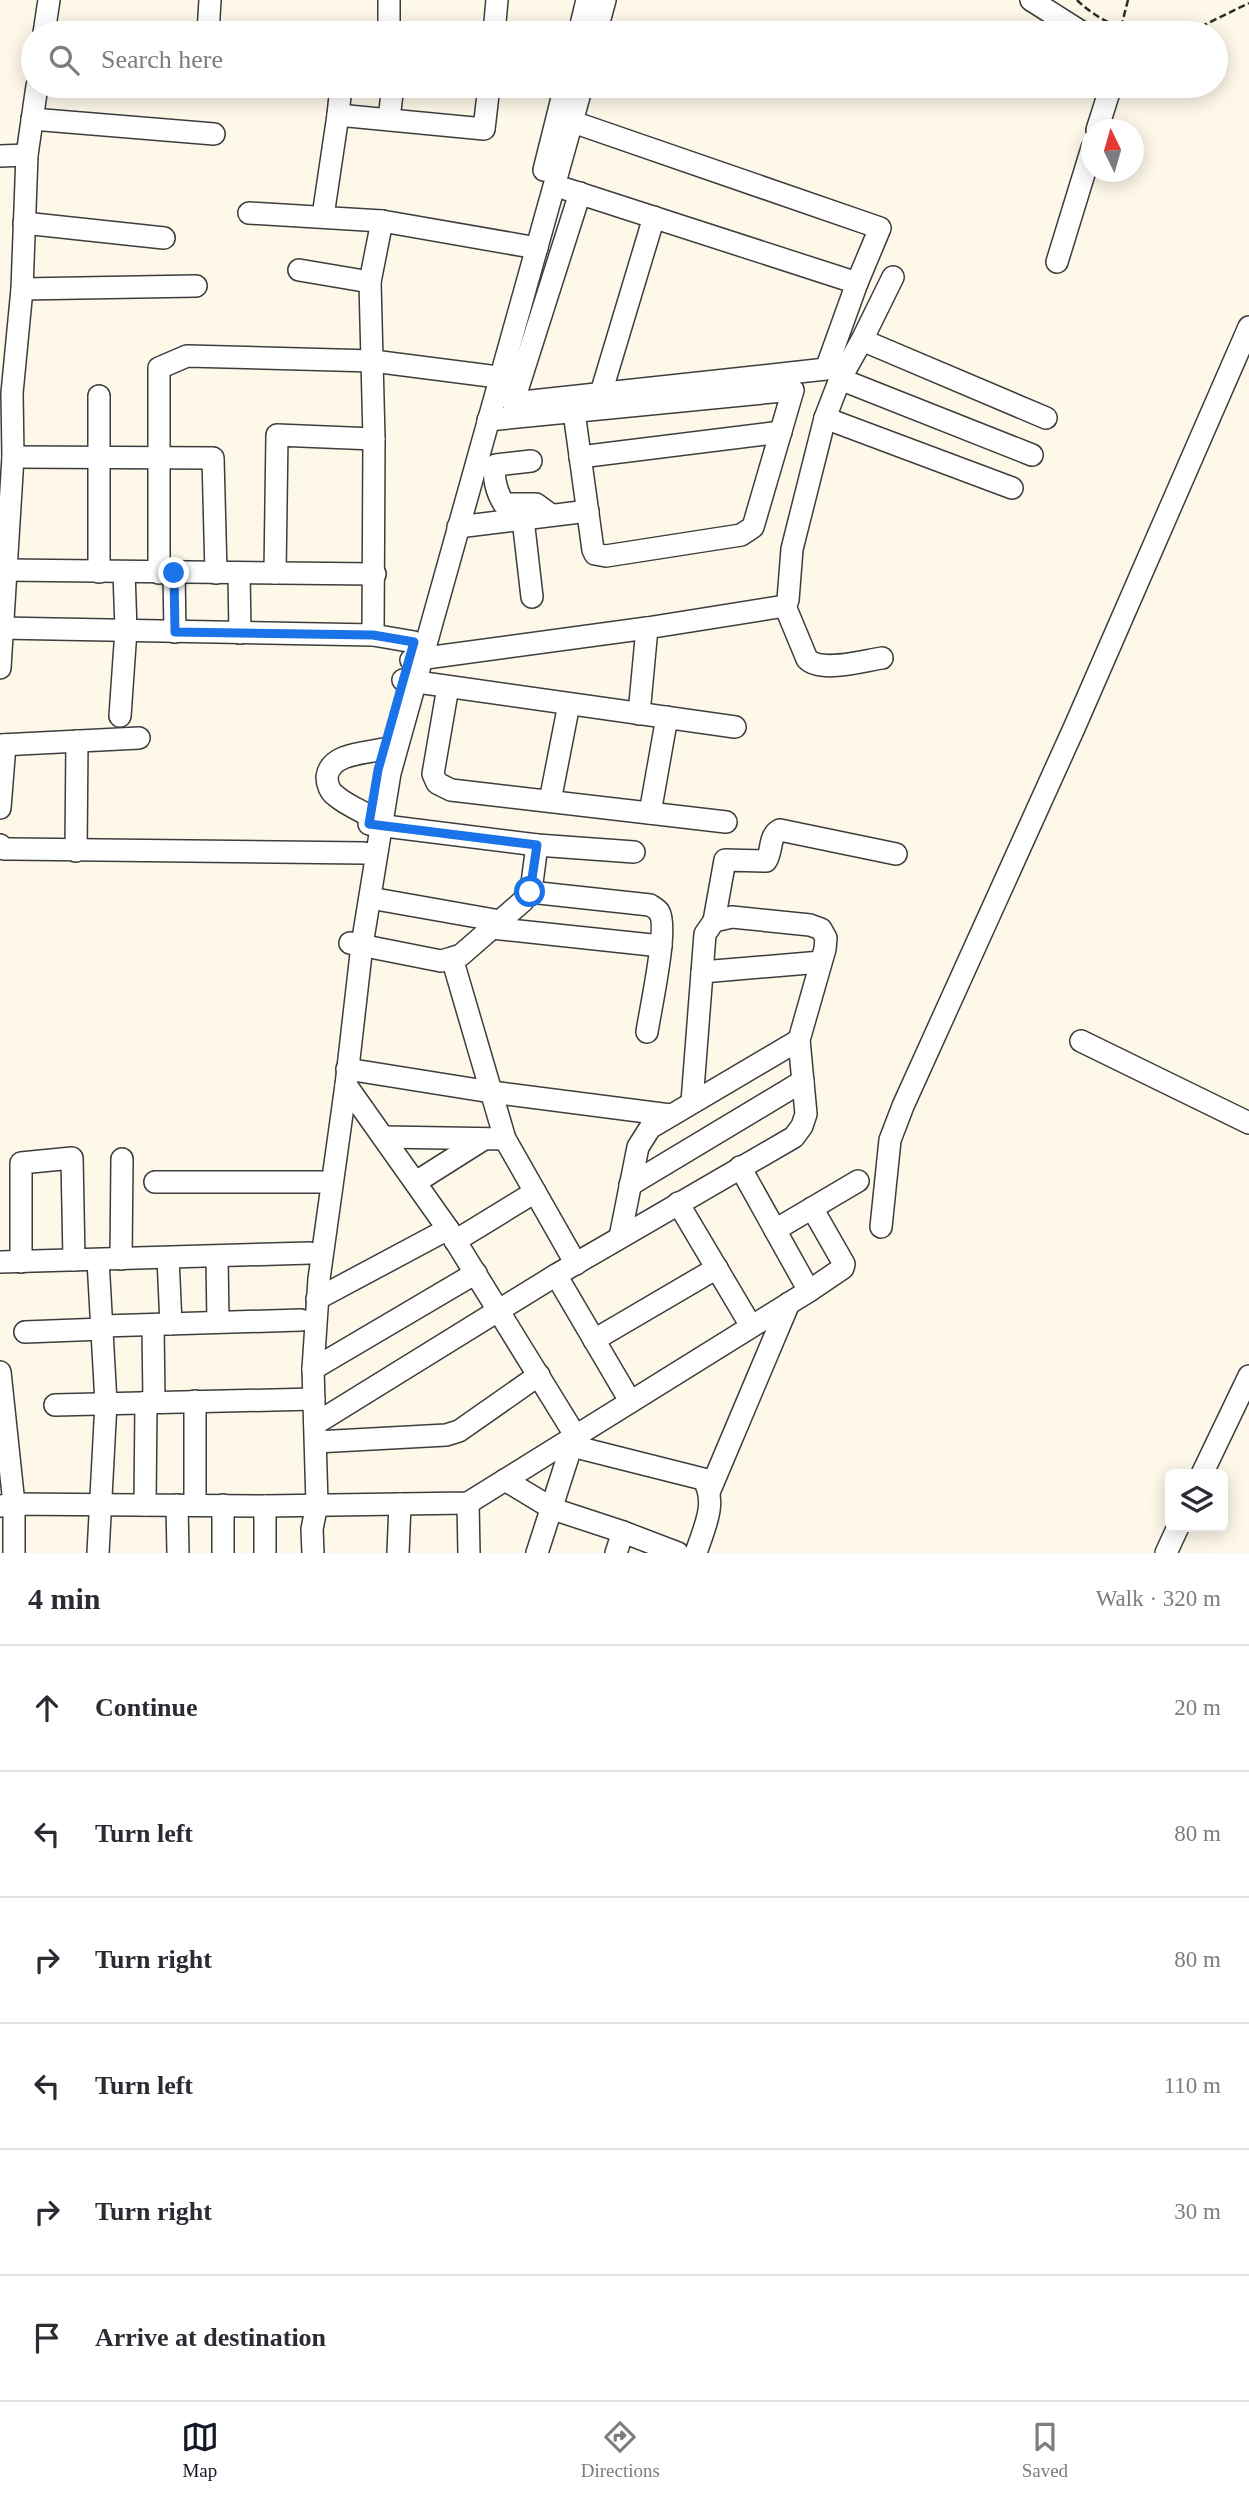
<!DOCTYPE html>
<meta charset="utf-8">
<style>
:root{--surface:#fff;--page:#f7f7f7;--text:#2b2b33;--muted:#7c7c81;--line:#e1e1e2;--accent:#111827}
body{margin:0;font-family:"Times New Roman",serif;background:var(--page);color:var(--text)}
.controls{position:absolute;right:21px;bottom:21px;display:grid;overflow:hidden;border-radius:10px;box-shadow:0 4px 18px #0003}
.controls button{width:63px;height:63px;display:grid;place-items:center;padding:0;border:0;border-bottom:2px solid var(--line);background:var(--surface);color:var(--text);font:35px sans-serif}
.compass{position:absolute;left:1081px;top:119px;width:63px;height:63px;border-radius:50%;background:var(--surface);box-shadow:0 4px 18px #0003;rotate:355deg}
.stop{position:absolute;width:21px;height:21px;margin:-16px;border:5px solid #1a73e8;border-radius:50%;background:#fff}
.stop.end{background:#1a73e8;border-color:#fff;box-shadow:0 2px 7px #0008}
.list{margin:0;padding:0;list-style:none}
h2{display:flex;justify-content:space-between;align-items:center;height:91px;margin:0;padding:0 28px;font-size:30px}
h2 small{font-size:23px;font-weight:400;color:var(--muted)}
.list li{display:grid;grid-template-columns:46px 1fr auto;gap:21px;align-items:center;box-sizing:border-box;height:126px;padding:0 28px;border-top:2px solid var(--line)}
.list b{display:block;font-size:26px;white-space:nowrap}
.list em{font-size:23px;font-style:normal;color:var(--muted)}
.icon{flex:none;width:38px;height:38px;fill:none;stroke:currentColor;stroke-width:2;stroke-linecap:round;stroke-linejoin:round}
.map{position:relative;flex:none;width:1249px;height:1553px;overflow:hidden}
.search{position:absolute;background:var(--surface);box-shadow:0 4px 18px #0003;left:21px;right:21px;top:21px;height:77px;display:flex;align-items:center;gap:18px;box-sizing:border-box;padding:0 24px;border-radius:38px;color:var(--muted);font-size:26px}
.sheet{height:847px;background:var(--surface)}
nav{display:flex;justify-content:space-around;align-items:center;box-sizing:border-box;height:98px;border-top:2px solid var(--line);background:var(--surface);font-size:19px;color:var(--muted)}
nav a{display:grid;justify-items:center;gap:4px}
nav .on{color:var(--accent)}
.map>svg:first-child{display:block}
</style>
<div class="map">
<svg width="1249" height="1553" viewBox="0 0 1249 1553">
<rect width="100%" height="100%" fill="#fdf8e8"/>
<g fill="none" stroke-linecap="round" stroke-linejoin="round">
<!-- minor casing -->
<g stroke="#3d3d3d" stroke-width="24">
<g id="minor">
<path d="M1031 0 1083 33"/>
<path d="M44 33 49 0"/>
<path d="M208 33 210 0"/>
<path d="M389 33V0"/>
<path d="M494 33 497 0"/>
<path d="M579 33 587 0"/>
<path d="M596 33 605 0"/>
<path d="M338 115 341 86"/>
<path d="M389 118 393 86"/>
<path d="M32 119 214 134"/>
<path d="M573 122 880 228 857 283 826 369 513 403 580 193"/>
<path d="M1097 130 1111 86"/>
<path d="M0 156 27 155"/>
<path d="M544 170 565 86"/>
<path d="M566 189 857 283"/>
<path d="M249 213 382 221"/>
<path d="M323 216 338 115 484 129 489 86"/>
<path d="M24 223 164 238"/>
<path d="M1057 262 1092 148"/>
<path d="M299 270 370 282"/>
<path d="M22 289 196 286"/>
<path d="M862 340 1046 418"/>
<path d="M840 379 1032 455"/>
<path d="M601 393 654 217"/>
<path d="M99 396V572"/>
<path d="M825 418 1012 488"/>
<path d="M488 420 793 390 753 527 741 535 606 556 595 554 593 550 574 412"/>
<path d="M13 457 213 458 216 573"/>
<path d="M580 457 781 432"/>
<path d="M531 461 496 465C492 477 497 493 504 504H536L551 515"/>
<path d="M523 519 532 597"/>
<path d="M458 527 588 511"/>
<path d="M6 570 375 574"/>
<path d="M159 573V368L187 356 373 361 490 376"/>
<path d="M174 573 175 632"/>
<path d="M239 573 240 633"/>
<path d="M275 573 277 435 374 439"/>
<path d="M785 606 807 659C821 673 862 661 882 658"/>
<path d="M0 628 373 635 374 439 370 282 382 221 537 248"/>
<path d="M373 635 414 642"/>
<path d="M411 660 647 628 785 606 788 600 792 549 825 418 840 379 862 340 893 277"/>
<path d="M0 668 13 457 12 393 22 289 27 155 37 86"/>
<path d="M403 680 735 727"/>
<path d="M448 687 433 774 437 783 451 790 726 822"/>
<path d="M639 714 647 628"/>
<path d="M120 716 126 630 124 572"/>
<path d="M0 745 139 738"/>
<path d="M550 801 569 704"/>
<path d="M0 808 5 745"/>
<path d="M650 813 667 717"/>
<path d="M370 816C359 810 345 804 336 796 330 792 327 784 327 777 330 753 366 753 384 749"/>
<path d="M369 824 537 845 634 852"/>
<path d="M0 845 4 849H12L364 853"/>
<path d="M76 851 77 741"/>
<path d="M530 892 650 905C653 907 657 909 659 912 669 926 650 1011 647 1032"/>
<path d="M370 898 500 921"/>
<path d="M714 921 725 860 766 861C773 851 768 836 780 830L896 854"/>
<path d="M492 928 661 946"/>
<path d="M350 943 441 961 452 958 461 955 523 901 532 883 537 845"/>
<path d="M452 958 505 1139 576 1264"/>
<path d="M702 972 821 962"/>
<path d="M1081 1041 1249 1123"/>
<path d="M347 1069 491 1092 670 1115"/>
<path d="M346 1085 448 1229 575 1435 537 1553"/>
<path d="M385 1137 505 1139"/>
<path d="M155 1182H322"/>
<path d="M416 1182 484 1139"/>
<path d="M630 1185 803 1081"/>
<path d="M678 1203 751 1326"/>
<path d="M881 1227 890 1140 903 1106 1075 726 1249 327"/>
<path d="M775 1230 858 1181"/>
<path d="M620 1237 638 1147 650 1128 799 1040"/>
<path d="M455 1241 535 1192"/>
<path d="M217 1257 218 1322"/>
<path d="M168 1258 171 1324"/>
<path d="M121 1259 122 1159"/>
<path d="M0 1262 310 1253"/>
<path d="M21 1262V1163L72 1158 74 1260"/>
<path d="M556 1275 630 1401"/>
<path d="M809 1291 843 1268 844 1264 812 1208"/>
<path d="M317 1299 448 1229"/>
<path d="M153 1325 154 1402"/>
<path d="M103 1326 301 1320"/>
<path d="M25 1332 103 1329"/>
<path d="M594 1340 717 1268"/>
<path d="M313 1369 476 1273"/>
<path d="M0 1372 14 1504V1553"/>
<path d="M55 1405 314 1399"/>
<path d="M315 1424 556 1275 794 1137 802 1126 806 1114 799 1040 825 949 826 938 821 929 810 925 732 917 714 921 705 934 692 1102"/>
<path d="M316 1442 446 1435 459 1431 539 1375"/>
<path d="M572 1446 703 1479C718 1502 704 1528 696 1553"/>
<path d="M1202 1474 1249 1376"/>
<path d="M505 1480 553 1509 623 1532 678 1553"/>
<path d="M710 1490 789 1303"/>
<path d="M468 1503 469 1553"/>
<path d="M145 1505 146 1402"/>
<path d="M177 1505 178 1553"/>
<path d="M195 1505V1401"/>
<path d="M0 1506 14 1504 265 1506 468 1503 809 1291 740 1167"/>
<path d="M98 1553 106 1403 98 1260"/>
<path d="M223 1553V1505"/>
<path d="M265 1553V1506"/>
<path d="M313 1553 312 1529 317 1504 313 1369 319 1279 346 1085 362 945 390 773 582 86"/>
<path d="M398 1553 400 1504"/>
<path d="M616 1553 623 1532"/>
<path d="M1166 1553 1178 1527"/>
</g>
</g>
<!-- path -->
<g stroke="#2c2c2c" stroke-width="2.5" stroke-dasharray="7 3.5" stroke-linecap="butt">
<path d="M1077 0C1094 17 1118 29 1142 33"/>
<path d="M1121 27 1128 0"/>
<path d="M1170 33 1198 28 1249 3"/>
</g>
<!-- minor -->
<use href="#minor" stroke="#fff" stroke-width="21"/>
</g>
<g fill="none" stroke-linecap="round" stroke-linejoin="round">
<!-- route -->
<path stroke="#1a73e8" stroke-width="9" d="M174 573 175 632 373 635 414 642 378 770 369 824 537 845 530 892"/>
</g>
</svg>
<div class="controls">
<button><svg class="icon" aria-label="layers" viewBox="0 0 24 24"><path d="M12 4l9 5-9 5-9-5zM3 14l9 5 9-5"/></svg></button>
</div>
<svg class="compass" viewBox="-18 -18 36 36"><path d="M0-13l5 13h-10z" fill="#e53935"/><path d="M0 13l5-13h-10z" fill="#7c7c81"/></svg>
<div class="stop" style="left:530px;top:892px"></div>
<div class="stop end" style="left:174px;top:573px"></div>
<div class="search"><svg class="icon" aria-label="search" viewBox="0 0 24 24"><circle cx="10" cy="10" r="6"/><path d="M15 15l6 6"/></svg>Search here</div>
</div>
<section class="sheet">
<h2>4 min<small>Walk · 320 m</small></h2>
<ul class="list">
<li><svg class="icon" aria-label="ahead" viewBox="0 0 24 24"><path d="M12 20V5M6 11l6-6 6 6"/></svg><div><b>Continue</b></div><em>20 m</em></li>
<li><svg class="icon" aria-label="left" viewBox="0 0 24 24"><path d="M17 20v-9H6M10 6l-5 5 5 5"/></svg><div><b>Turn left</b></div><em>80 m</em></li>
<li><svg class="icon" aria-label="right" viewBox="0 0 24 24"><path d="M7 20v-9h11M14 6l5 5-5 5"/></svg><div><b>Turn right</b></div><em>80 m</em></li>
<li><svg class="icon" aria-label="left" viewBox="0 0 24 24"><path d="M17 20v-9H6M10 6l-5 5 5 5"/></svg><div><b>Turn left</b></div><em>110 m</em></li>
<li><svg class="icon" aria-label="right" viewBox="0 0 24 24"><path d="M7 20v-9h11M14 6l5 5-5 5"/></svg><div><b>Turn right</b></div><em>30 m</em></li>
<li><svg class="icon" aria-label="arrive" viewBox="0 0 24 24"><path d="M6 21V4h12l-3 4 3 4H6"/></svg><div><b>Arrive at destination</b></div></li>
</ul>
</section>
<nav>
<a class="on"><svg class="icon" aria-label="map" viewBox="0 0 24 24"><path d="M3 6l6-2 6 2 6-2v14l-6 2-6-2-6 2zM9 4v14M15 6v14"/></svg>Map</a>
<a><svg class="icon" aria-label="directions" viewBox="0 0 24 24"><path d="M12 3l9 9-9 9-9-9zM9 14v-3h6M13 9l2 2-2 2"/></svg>Directions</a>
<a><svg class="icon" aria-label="saved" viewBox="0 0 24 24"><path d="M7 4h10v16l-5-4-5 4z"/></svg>Saved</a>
</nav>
